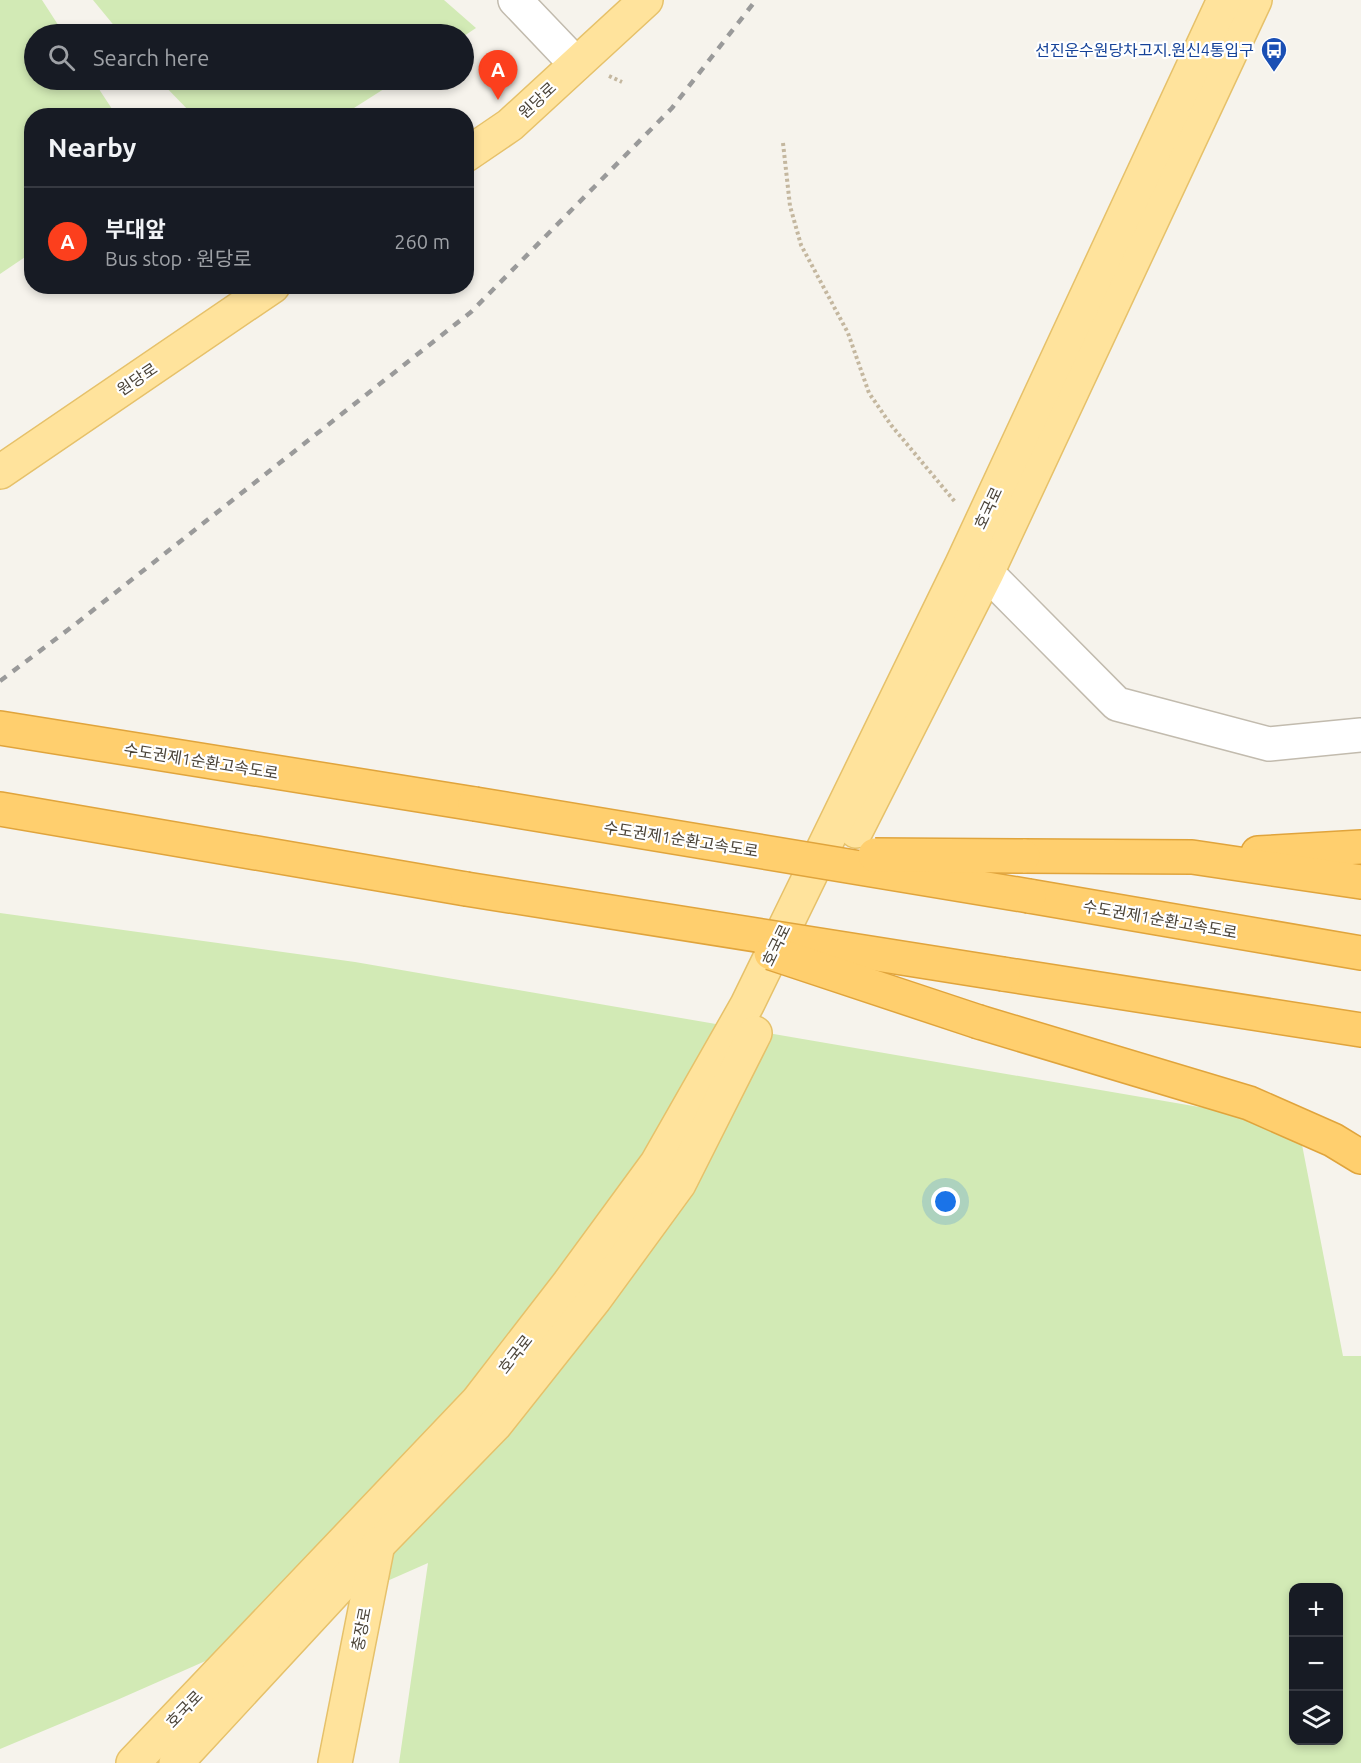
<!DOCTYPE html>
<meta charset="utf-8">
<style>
:root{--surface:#171b24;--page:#20242c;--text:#f1f3f6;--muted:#9ea1a6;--line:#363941;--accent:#fc3f1d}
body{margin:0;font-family:Ubuntu,"Noto Sans KR",sans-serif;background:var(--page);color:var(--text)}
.controls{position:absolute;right:18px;bottom:18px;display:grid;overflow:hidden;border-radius:12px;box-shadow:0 3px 9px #0003}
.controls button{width:54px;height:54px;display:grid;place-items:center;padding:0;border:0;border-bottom:2px solid var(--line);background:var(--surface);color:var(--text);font:30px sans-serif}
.you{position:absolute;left:946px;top:1202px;width:21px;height:21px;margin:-15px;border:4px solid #fff;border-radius:50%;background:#1a73e8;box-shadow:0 0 0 9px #1a73e833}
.badge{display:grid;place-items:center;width:39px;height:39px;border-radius:50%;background:var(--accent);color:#fff;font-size:20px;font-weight:700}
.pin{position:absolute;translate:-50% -50px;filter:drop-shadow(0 2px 3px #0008)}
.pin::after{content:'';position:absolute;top:32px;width:21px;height:18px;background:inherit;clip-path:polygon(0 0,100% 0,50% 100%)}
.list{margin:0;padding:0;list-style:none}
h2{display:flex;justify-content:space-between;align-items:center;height:78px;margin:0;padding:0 24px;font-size:26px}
h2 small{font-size:20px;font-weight:400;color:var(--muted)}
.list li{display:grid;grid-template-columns:39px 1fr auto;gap:18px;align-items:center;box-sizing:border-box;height:108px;padding:0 24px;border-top:2px solid var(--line)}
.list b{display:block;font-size:22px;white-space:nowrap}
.list p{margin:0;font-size:20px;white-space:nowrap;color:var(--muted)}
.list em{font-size:20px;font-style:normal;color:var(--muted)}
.icon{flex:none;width:33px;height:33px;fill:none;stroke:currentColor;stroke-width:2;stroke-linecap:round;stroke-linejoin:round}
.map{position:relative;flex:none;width:1361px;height:1763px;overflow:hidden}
.search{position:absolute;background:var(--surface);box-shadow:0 3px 9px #0003;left:24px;top:24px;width:450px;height:66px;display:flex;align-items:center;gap:15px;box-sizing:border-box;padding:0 21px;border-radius:33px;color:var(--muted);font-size:22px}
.panel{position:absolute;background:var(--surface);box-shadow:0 3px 9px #0003;left:24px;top:108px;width:450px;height:186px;border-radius:24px}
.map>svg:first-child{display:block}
</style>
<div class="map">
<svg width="1361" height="1763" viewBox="0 0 1361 1763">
<rect width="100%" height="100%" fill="#f6f3ec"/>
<!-- green -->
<g fill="#d2eab5" fill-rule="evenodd">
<path d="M0 0H42L64 34H34V80H93L116 115 32 116 31 253 0 274Z"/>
<path d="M93 0H444L476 28 464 36V34H121Z"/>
<path d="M159 80H398L343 115H193Z"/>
<path d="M0 913 355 962 1298 1124 1343 1356H1361V1763H399L428 1563 117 1700 0 1749ZM1294 1588H1338V1740H1294Z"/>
</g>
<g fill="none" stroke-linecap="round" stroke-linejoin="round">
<!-- minor casing -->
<g stroke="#c2bbae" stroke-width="36">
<g id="minor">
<path d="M515 0 576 64"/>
<path d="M982 548 987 573 1117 704 1269 744 1361 735"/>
</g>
</g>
<!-- major casing -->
<g stroke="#e6c16a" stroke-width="36">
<g id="major">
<path d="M466 155 510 125 646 0"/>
<path d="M0 472 273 286"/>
<path d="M856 831 987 573 1255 0"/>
<path d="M133 1763 477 1402 569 1283 657 1163 747 1005 962 564 1224 0"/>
<path d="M176 1763 377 1546 495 1425 595 1299 679 1184 755 1033"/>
<path d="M335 1763 378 1544"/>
</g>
</g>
<!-- highway casing -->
<g stroke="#e0a43c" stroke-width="36">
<g id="highway">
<path d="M0 728 475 804"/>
<path d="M0 809 466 889"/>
<path d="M1258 853 1361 847"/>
<path d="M1023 856 1192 857 1361 882"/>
<path d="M1029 896 1361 953"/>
<path d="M1003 974 1361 1030"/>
<path d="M979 1022 1249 1103 1333 1140 1361 1157"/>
</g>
</g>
<!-- path -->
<g stroke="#c4b79f" stroke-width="4" stroke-dasharray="3 3" stroke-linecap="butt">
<path d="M609 76 622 82"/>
<path d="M783 143 790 206 801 245 848 333 869 393 891 425 956 503"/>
</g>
<!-- minor -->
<use href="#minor" stroke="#fff" stroke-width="33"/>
<!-- major -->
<use href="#major" stroke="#ffe39c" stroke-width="33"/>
<!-- highway -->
<use href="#highway" stroke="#ffcf6e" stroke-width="33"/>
<!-- rail -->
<path stroke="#9a9a9a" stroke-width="4.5" stroke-dasharray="8 8" stroke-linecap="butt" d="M0 681 73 626 471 312 672 108 756 0"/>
<!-- highway-bridge casing -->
<g stroke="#e0a43c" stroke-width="36" stroke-linecap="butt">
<g id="highway-bridge">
<path d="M475 804 1029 896"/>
<path d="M875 855 1023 856"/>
<path d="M466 889 1003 974"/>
<path d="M771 953 979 1022"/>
</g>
</g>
<!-- highway-bridge -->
<use href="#highway-bridge" stroke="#ffcf6e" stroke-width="33"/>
</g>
<!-- icons -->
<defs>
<g id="bus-pin" transform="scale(1.35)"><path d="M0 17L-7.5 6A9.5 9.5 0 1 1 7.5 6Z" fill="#1a4fb4" stroke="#fff"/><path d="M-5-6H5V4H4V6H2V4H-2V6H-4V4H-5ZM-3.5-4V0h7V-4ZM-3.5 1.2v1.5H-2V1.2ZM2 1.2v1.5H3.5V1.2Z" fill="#fff"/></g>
</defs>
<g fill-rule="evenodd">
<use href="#bus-pin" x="1274" y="50"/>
</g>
<g text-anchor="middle" stroke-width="4.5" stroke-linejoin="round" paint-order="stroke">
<!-- transit labels -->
<g font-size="16" fill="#164399" stroke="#fff" text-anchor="end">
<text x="1254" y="56">선진운수원당차고지.원신4통입구</text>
</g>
<!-- street labels -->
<g font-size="16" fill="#4b4439" stroke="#fff">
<text transform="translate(537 100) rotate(-43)" y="6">원당로</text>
<text transform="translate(137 379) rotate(-34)" y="6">원당로</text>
<text transform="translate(988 508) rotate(-65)" y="6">호국로</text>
<text transform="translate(201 761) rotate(9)" y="6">수도권제1순환고속도로</text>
<text transform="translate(681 839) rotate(9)" y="6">수도권제1순환고속도로</text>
<text transform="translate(1160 919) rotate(10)" y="6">수도권제1순환고속도로</text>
<text transform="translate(776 945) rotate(-64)" y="6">호국로</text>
<text transform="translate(515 1354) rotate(-52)" y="6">호국로</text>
<text transform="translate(361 1629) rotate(-79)" y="6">충장로</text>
<text transform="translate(184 1709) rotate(-46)" y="6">호국로</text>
</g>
</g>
</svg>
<div class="controls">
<button>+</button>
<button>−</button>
<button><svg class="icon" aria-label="layers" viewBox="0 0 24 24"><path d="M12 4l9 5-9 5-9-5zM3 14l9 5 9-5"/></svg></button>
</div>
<div class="you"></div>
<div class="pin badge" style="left:498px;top:100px">A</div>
<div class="search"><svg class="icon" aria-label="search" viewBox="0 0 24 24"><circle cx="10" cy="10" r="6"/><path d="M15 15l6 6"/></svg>Search here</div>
<section class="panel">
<h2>Nearby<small></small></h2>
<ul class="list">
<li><span class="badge">A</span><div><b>부대앞</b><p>Bus stop · 원당로</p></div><em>260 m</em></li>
</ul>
</section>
</div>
